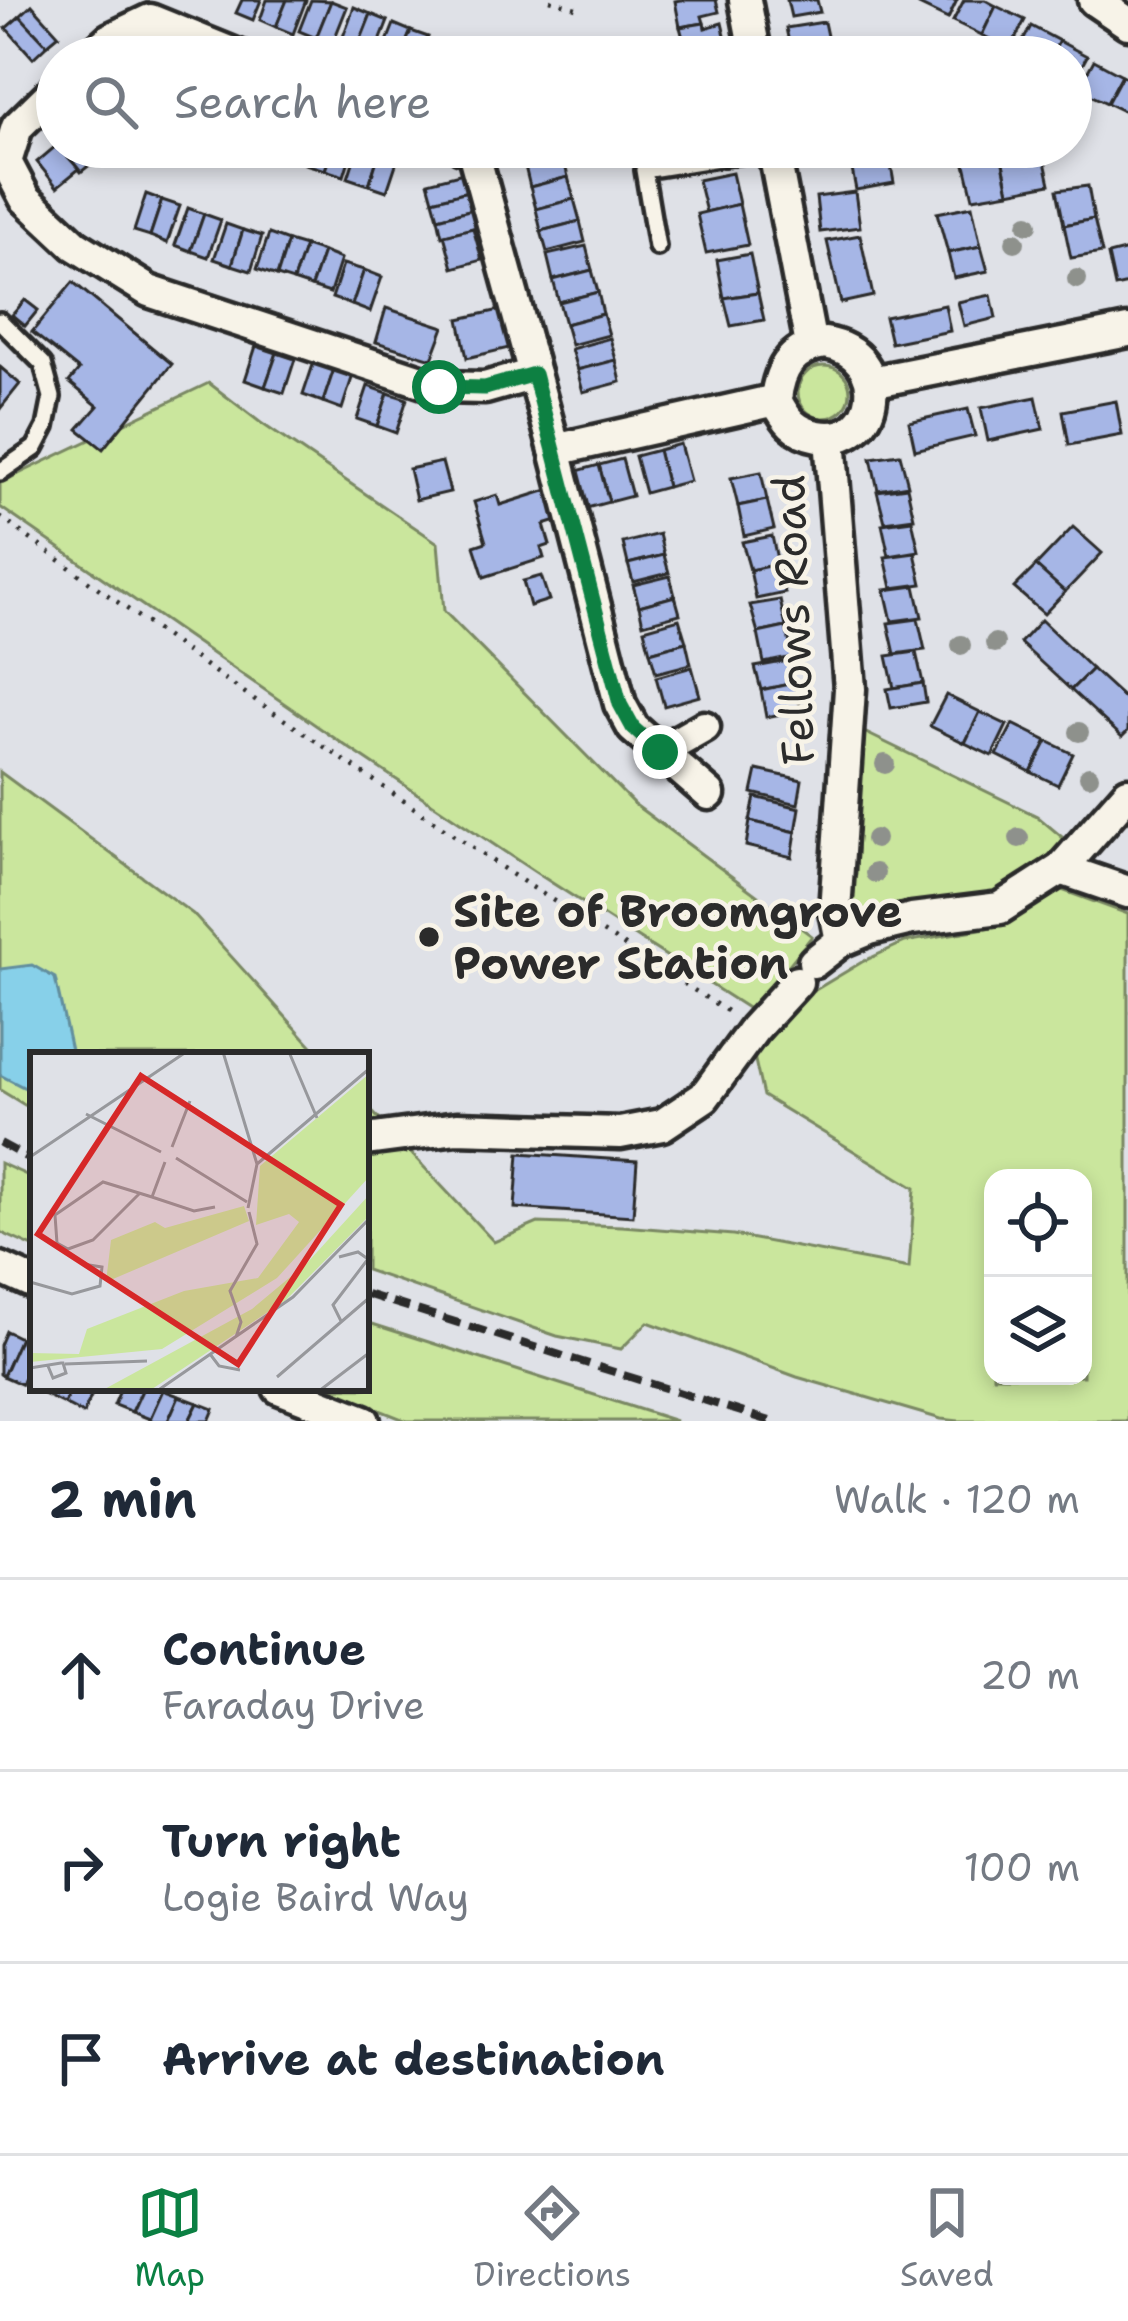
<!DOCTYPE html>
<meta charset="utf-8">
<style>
:root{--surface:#fff;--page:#f2f2f3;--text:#1f2937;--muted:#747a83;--line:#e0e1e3;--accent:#0b8043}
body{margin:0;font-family:"Shantell Sans",sans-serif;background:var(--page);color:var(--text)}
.controls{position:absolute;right:36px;bottom:36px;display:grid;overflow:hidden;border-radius:24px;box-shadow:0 6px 18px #0003}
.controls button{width:108px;height:108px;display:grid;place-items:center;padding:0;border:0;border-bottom:3px solid var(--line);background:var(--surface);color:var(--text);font:60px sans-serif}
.stop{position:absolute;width:36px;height:36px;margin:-27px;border:9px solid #0b8043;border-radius:50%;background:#fff}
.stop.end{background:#0b8043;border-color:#fff;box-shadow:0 3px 12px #0008}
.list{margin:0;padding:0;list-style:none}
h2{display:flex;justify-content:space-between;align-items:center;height:156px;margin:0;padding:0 48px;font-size:51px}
h2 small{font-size:39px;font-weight:400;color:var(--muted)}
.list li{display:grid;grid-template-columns:78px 1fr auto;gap:36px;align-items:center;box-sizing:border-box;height:192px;padding:0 48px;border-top:3px solid var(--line)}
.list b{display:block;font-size:45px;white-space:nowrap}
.list p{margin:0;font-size:39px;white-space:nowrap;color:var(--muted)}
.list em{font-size:39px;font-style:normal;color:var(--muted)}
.icon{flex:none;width:66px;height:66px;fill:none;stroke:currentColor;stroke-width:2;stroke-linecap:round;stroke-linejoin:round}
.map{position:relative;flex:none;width:1128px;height:1421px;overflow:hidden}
.search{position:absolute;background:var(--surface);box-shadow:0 6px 18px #0003;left:36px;right:36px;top:36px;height:132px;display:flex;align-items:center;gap:30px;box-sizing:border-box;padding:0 42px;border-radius:66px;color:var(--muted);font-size:45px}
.sheet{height:732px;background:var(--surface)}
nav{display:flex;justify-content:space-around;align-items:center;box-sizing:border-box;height:168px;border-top:3px solid var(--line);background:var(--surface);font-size:33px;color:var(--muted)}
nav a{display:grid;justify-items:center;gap:6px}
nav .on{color:var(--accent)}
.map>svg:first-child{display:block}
</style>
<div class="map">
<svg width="1128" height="1421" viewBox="0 0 1128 1421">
<rect width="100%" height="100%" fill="#dfe1e7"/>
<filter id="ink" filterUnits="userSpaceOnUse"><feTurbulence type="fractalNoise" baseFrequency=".00833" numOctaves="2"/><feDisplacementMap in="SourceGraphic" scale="24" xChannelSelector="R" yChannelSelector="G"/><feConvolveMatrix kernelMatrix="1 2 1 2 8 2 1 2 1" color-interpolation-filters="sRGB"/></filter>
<g filter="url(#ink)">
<!-- green -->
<g fill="#cae69d" stroke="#7a8864" stroke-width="3" fill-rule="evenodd">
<circle cx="824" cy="392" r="26"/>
<path d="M209 383 261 423 438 543 444 611 634 804 812 936 752 1011 535 872 343 744 0 507V483Z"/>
<path d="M862 731 1037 816 1068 842 1052 862 993 900 848 924 843 915 856 874Z"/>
<path d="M0 772 193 914 320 1055H33V1110L0 1090Z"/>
<path d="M1062 890 1128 914V1421H959L941 1419 797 1377 648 1322 621 1349 557 1336 366 1270V1105L494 1242 538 1223 622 1226 733 1235 909 1268 915 1188 763 1096 754 1056 807 995 862 962 905 942 1003 925ZM993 1178H1083V1376H993Z"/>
<path d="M0 1163 33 1178V1247L0 1232Z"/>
<path d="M366 1322 676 1421H407L324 1388H366Z"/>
</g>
<!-- water -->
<path fill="#87d0e9" stroke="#628e9d" stroke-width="3" d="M32 965 55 978 72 1055H33V1092L0 1075V969Z"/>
<!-- building -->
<g fill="#a6b6e6" stroke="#2b2b2b" stroke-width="3">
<path d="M242 0H261L253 20 236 13Z"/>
<path d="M267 0H287L276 27 260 20Z"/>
<path d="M287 0H306L293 34 276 27Z"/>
<path d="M311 0 331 1 316 38 299 31Z"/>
<path d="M680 0H716L719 12 702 16 704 23 680 27 675 1Z"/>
<path d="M787 0H817L820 12 791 17Z"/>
<path d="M922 0H957L948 19 919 5Z"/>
<path d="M964 0H985L996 6 982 35 953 21Z"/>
<path d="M331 1 347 7 332 45 316 38Z"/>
<path d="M32 5 59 35 47 45 20 16Z"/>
<path d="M996 6 1025 20 1010 49 982 35Z"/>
<path d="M354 7 371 14 356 52 340 45Z"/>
<path d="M371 14 388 21 374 57 356 52Z"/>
<path d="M20 16 47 45 33 58 6 28Z"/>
<path d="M824 22 831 55 792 57 786 28Z"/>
<path d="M704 23 705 28 722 23 726 40 707 45 710 57H688L680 27Z"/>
<path d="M394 24 411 31 400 57H381Z"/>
<path d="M1031 26 1059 41 1051 57 1015 56Z"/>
<path d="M411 31 428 37 420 57H400Z"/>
<path d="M431 41 448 48 444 57H425Z"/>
<path d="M1059 41 1087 56 1072 84 1071 57H1051Z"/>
<path d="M1094 60 1122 75 1107 103 1078 89Z"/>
<path d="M1122 75 1128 78V113L1107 103Z"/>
<path d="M57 145 79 169 57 187 37 162Z"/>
<path d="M61 147H86L96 160 81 172Z"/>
<path d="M310 147H333L325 170 305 164Z"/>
<path d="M333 147H353L344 176 325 170Z"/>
<path d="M358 147H381L369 185 348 178Z"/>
<path d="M381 147 400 152 387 191 369 185Z"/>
<path d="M888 148 894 183 856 190 849 154Z"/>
<path d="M1042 148 1050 184 1009 192 1001 154Z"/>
<path d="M562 153 568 177 530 187 524 162Z"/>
<path d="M1001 154 1009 192 973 198 964 160Z"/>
<path d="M463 173 468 191 433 200 428 182Z"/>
<path d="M732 173 739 204 706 212 698 180Z"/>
<path d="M568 177 574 199 536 209 530 187Z"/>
<path d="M1088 186 1094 219 1064 225 1057 190Z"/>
<path d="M468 191 473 209 438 218 433 200Z"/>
<path d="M855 192 860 227 820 232 816 197Z"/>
<path d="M146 194 162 200 150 236 134 231Z"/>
<path d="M574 199 580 221 541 231 536 209Z"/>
<path d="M162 200 180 206 167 243 150 236Z"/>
<path d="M739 204 748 245 706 253 697 214Z"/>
<path d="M972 206 981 246 948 253 937 213Z"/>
<path d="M188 208 204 214 191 251 175 245Z"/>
<path d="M473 209 477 227 442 236 438 218Z"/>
<path d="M204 214 221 220 208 257 191 251Z"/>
<path d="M1094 219 1102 253 1071 258 1064 225Z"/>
<path d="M580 221 585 242 547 252 541 231Z"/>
<path d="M226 224 243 230 232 265 214 259Z"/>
<path d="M473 228 482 260 453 268 444 235Z"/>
<path d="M243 230 262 236 251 271 232 265Z"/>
<path d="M269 234 288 241 277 276 257 269Z"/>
<path d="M860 235 873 296 841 303 827 241Z"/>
<path d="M288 241 305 246 293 281 277 276Z"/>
<path d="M305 246 323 252 311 287 293 281Z"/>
<path d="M586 246 592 270 553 280 547 255Z"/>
<path d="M981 246 988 271 954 278 948 253Z"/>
<path d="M1128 250V284L1115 287 1108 255Z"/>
<path d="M323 252 341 259 330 293 311 287Z"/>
<path d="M750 254 758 293 724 298 717 260Z"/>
<path d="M343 264 364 270 352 305 332 298Z"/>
<path d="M364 270 382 277 370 312 352 305Z"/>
<path d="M592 270 598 292 559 302 553 280Z"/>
<path d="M73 282 172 364 103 449 78 429 98 406 69 382 79 370 32 332Z"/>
<path d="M598 292 603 314 565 324 559 302Z"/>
<path d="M758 293 764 320 731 326 724 298Z"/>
<path d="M991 295 996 318 964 326 958 302Z"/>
<path d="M25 300 38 310 25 326 12 315Z"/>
<path d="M945 305 950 331 891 343 885 317Z"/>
<path d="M386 308 444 327 432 359 376 342Z"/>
<path d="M500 310 509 348 467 358 459 319Z"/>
<path d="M603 314 609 335 571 345 565 324Z"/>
<path d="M610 338 616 360 577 370 571 349Z"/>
<path d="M256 346 277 353 265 387 245 380Z"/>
<path d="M277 353 295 359 284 393 265 387Z"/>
<path d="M616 360 621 382 583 392 577 370Z"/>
<path d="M314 362 334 369 323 402 303 395Z"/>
<path d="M0 367 20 384 0 409Z"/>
<path d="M334 369 353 375 342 409 323 402Z"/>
<path d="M368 386 388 393 377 426 357 419Z"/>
<path d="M388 393 407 399 396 433 377 426Z"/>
<path d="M1036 397 1043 429 988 441 981 408Z"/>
<path d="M1116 401 1122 435 1069 445 1063 411Z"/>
<path d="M968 409 975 436 915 450 909 422Z"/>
<path d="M680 444 690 481 667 487 658 450Z"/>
<path d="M658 450 667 487 645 493 635 456Z"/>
<path d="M900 454 908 485 878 490 871 458Z"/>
<path d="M622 459 632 496 609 502 599 465Z"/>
<path d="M442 462 450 492 416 500 409 469Z"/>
<path d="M599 465 609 502 587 508 577 471Z"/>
<path d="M761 472 767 500 738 506 731 478Z"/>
<path d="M907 487 914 518 885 522 877 491Z"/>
<path d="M548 490 557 521 544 525 550 545 541 548 544 558 484 577 474 546 486 542 474 502 497 495 500 505Z"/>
<path d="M767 500 774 529 744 536 738 506Z"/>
<path d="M912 520 919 551 889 556 882 524Z"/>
<path d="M1073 527 1102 553 1065 592 1036 566Z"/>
<path d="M659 534 664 555 628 564 623 543Z"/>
<path d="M772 536 778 564 750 570 742 542Z"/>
<path d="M915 553 922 584 892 588 885 557Z"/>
<path d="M664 555 669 573 633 582 628 564Z"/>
<path d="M778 564 785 593 756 599 750 570Z"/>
<path d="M1036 566 1065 592 1044 614 1014 588Z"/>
<path d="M541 576 549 600 530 606 523 581Z"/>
<path d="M670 576 675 596 639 606 633 585Z"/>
<path d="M915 586 922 617 892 621 885 590Z"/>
<path d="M675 596 680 614 643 624 639 606Z"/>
<path d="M780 600 786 627 758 633 750 605Z"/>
<path d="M679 619 686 642 650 652 644 629Z"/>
<path d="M918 619 925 650 895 654 888 623Z"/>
<path d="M1041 620 1092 669 1071 690 1020 643Z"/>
<path d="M786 627 793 657 764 663 758 633Z"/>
<path d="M686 642 691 664 656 673 650 652Z"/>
<path d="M916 652 923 683 894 688 887 656Z"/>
<path d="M788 661 794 683 761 690 755 667Z"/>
<path d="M692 667 700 696 664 706 656 677Z"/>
<path d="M1092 669 1128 702V731L1122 737 1071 690Z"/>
<path d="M794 683 801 710 766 717 761 690Z"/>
<path d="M923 683 926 702 891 708 887 689Z"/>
<path d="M946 695 980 712 965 743 930 726Z"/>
<path d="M980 712 1007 725 992 756 965 743Z"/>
<path d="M1013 724 1047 741 1031 772 997 755Z"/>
<path d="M1047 741 1073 754 1058 785 1031 772Z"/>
<path d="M757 770 802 780 798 804 752 793Z"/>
<path d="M755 797 800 808 796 832 750 821Z"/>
<path d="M750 821 796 832 792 857 746 846Z"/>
<path d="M519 1153 637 1161 633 1216 515 1208Z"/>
<path d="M6 1331 20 1338 3 1376 0 1374V1345Z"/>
<path d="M20 1338 33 1344V1360L21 1384 3 1376Z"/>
<path d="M43 1388H72L64 1404 41 1393Z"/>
<path d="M72 1388H95L83 1414 64 1404Z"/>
<path d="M121 1388H143L132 1412 114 1405Z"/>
<path d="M143 1388 163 1390 150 1419 132 1412Z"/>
<path d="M163 1390 179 1396 168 1421H153L150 1419Z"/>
<path d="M179 1396 198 1403 189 1421H168Z"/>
<path d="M198 1403 214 1409 209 1421H189Z"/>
</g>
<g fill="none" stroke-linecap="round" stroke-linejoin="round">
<!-- service casing -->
<g stroke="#2b2b2b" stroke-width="24">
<g id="service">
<path d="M657 247 644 170 774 149"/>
<path d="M0 321 43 364 52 397 46 427 35 448 0 472"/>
</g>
</g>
<!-- minor casing -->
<g stroke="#2b2b2b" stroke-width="39">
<g id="minor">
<path d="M745 0 756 57"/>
<path d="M1094 0 1128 23"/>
<path d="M90 57 110 39 150 20 241 57"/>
<path d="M57 88 17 127 6 162 25 198 75 245 149 291 439 387 485 388 534 374"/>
<path d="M462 147 473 151 555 450 620 704 633 728 709 794"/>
<path d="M773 147 811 345"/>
<path d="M825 343C895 354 880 448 818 436 795 432 786 420 776 400 779 368 792 348 825 343Z"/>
<path d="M871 382 1128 331"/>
<path d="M830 438 850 689 835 911 841 941"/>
<path d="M555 450 776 400"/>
<path d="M660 752 704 727"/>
<path d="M1061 869 1128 892"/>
<path d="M814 962 841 941 870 929 912 919 1000 908 1061 869 1128 793"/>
<path d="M366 1140 457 1128 620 1133 662 1125 704 1097 754 1029 797 982"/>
<path d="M0 1268 33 1283"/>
<path d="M279 1388 364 1421"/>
</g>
</g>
<!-- path -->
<g stroke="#2b2b2b" stroke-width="4.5" stroke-dasharray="3 9" stroke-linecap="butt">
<path d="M550 0 579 9"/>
<path d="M0 517 220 676 513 875 730 1013"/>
</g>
<!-- service -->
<use href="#service" stroke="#f7f3e8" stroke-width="15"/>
<!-- minor -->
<use href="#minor" stroke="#f7f3e8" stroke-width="30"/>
<!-- rail -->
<g stroke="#2b2b2b" stroke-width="8" stroke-dasharray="18 9" stroke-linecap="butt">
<path d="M0 1143 33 1161"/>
<path d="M366 1294 770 1421"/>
</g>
</g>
<!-- trees -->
<g fill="#8e918c">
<circle cx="1028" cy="224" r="10"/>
<circle cx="1015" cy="242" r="10"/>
<circle cx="1077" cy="279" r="10"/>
<circle cx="995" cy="643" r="10"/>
<circle cx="961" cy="645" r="10"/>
<circle cx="1079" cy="732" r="10"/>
<circle cx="885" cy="764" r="10"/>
<circle cx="1089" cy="776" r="10"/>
<circle cx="1019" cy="838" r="10"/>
<circle cx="875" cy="839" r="10"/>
<circle cx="875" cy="873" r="10"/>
</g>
</g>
<g fill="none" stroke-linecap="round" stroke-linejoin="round" filter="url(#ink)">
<!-- route -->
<path stroke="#0b8043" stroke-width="15" d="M439 387 485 388 534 374 620 704 633 728 660 752"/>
</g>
<!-- markers -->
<circle fill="#2b2b2b" stroke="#f7f3e8" stroke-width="4.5" cx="429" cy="937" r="12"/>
<g text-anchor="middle" stroke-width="9" stroke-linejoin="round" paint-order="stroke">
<!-- street labels -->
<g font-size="45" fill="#2b2b2b" stroke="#f7f3e8">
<text transform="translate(793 620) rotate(-92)" y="16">Fellows Road</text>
</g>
<!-- poi labels -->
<g font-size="45" font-weight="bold" fill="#2b2b2b" stroke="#f7f3e8" text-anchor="start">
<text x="453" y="927">Site of Broomgrove<tspan x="453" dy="52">Power Station</tspan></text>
</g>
</g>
<!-- overview -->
<g transform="translate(30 1052)">
<rect width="339" height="339" fill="#dfe1e7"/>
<path d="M339 22V125L247 226 132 297 0 310V301L49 302 57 277 154 239 228 226 269 170 259 162 226 173 230 114ZM339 143V164L256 248 119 339H71L222 257 277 211ZM214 154 219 169 76 230 81 188 125 170 135 176Z" fill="#cae69d"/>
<path fill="none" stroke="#97989c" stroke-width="3" d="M193 0 227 112 218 156M259 0 287 66M56 62 131 100M142 95 160 49M0 105 156 0M146 106 217 150M227 112 339 17M110 141 63 188 38 197 27 191 25 163 73 130 122 145 164 159 185 155M122 145 135 110M309 205 328 200 338 207 303 253 311 269M0 230 42 242 70 234 72 215 53 212M206 285 211 270 200 239 227 192 219 160M180 302 189 314 210 318M35 312 117 309M0 316 31 311H33L36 321 23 326 18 314M247 325 339 246M127 339 263 245 339 167M289 339 339 301"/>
<path fill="#d62828" fill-opacity="0.15" stroke="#d62828" stroke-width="6" d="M111 24 311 153 208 312 8 182Z"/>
<rect width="339" height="339" fill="none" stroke="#2b2b2b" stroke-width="6"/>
</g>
</svg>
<div class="controls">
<button><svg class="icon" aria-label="locate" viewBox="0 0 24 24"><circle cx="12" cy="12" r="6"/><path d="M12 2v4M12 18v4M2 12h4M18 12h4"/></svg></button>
<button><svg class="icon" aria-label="layers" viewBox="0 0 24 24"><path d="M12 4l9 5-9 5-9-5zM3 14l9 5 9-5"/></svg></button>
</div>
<div class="stop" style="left:439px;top:387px"></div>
<div class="stop end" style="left:660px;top:752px"></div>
<div class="search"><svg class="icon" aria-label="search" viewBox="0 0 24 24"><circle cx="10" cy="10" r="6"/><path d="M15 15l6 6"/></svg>Search here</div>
</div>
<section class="sheet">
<h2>2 min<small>Walk · 120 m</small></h2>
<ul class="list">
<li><svg class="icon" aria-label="ahead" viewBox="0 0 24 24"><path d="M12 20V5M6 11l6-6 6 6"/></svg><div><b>Continue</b><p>Faraday Drive</p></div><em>20 m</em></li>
<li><svg class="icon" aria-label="right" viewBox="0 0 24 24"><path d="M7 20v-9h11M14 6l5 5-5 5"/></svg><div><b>Turn right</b><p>Logie Baird Way</p></div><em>100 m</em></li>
<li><svg class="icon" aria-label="arrive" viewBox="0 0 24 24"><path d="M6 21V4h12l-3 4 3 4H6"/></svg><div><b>Arrive at destination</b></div></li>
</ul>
</section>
<nav>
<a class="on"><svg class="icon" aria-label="map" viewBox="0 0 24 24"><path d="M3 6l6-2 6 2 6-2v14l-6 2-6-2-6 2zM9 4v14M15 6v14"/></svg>Map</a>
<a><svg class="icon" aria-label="directions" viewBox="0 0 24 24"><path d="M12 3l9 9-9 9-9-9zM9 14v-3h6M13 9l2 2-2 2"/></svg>Directions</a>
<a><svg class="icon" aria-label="saved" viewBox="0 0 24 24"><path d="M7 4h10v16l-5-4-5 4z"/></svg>Saved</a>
</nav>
